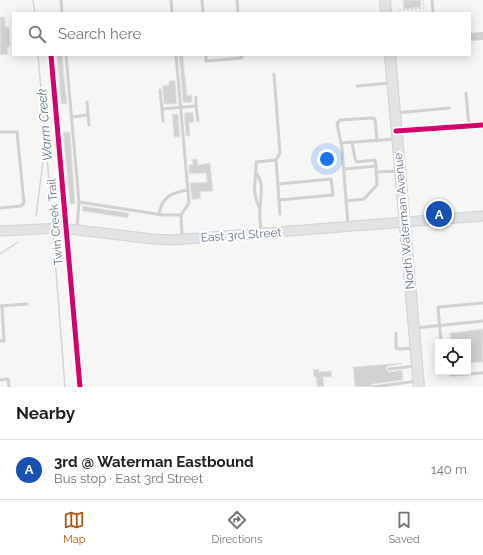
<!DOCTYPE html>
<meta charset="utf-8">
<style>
:root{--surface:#fff;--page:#f6f6f6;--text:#202124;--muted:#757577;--line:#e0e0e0;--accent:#b45309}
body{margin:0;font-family:Raleway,sans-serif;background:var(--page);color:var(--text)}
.controls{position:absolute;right:12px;bottom:12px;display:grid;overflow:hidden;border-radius:0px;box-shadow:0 2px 10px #0003}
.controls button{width:36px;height:36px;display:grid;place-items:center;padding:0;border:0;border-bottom:1px solid var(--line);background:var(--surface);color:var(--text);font:20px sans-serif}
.you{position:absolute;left:327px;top:159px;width:14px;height:14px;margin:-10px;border:3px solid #fff;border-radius:50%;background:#1a73e8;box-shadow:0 0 0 6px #1a73e833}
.badge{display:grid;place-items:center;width:26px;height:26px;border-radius:50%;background:var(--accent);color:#fff;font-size:13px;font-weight:700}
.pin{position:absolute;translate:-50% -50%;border:2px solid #fff;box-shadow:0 1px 4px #0006}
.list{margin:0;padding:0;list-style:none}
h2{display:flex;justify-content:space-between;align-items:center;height:52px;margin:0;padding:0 16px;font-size:17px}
h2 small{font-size:13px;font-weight:400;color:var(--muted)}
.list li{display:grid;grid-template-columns:26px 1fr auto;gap:12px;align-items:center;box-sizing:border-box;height:60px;padding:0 16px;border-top:1px solid var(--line)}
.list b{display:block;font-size:15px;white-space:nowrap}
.list p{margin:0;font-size:13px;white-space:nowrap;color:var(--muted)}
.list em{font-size:13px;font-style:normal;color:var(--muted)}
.icon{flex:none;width:22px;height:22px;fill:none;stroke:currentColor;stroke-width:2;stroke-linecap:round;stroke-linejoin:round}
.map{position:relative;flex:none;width:483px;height:387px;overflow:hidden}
.search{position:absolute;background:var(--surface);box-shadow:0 2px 10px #0003;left:12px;right:12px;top:12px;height:44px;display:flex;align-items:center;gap:10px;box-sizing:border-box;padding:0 14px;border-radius:0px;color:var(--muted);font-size:15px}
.sheet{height:112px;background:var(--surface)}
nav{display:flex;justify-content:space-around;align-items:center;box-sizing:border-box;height:56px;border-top:1px solid var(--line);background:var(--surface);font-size:11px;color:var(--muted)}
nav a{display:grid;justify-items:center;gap:2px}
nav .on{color:var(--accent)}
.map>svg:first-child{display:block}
</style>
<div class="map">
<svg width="483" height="387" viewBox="0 0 483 387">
<rect width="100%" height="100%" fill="#f6f6f5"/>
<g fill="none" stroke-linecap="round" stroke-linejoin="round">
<!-- stream -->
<g stroke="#d0d6da" stroke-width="1.5">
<path d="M33 0 35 13"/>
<path d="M38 55 53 226"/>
<path d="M36 216 45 146"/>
<path d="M53 231 65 387"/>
<path d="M0 254 18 242"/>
</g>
</g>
<!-- building -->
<g fill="#d1d2d3" stroke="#e6e6e5">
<path d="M403 0H421V7L404 9Z"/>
<path d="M0 17H5V27H9L10 47H7L8 54 0 55Z"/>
<path d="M57 55H62L67 104H61Z"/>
<path d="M179 55H183L187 96 192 95V102L183 103Z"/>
<path d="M175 80 177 104H164L162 86 169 85V81Z"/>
<path d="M193 112 194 122 189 123 190 136H186L184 113Z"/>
<path d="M172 114H178L180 137H174Z"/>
<path d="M63 132H70L75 204H70Z"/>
<path d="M192 159H197L198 165 210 163 213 191 200 192 201 198 192 200 190 183 207 182 206 173 189 174V165L193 164Z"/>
<path d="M83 206 129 213 128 218 82 211Z"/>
<path d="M483 329V362L468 363V342H451L450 333Z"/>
<path d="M402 363V364L388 366 386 369 389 372 402 370 403 380 373 384 370 387H355L353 367Z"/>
<path d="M319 369V372L331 371 332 377H323L324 387H317L316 377H314L313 370Z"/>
</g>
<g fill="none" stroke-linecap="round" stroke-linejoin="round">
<!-- secondary casing -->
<g stroke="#d2d3d4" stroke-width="11">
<path id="secondary" d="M0 231 61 228 153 239 172 240 483 216"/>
</g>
<!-- primary casing -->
<g stroke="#d2d2d3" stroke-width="12">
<g id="primary">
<path d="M385 0 386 13"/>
<path d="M390 55 419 387"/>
</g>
</g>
<!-- path -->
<path stroke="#cdcecf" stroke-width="1" stroke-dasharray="2 2" stroke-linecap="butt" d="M399 10 424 8 423 0"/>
<!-- service -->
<g stroke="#d1d1d2" stroke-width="3">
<path d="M61 0 62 13"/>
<path d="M171 0 172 13"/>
<path d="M202 0 203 13"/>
<path d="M237 0 238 13"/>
<path d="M432 0 433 13"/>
<path d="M66 55 79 202 163 215H181"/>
<path d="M176 55 189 203 181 215 182 238"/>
<path d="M206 55V61L242 58 241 55"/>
<path d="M274 74 280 153 276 160"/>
<path d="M357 86 390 83"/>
<path d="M160 90 162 109 196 106 198 121"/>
<path d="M466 93 469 126"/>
<path d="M196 97V106"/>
<path d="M87 102 88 115"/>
<path d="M162 109 163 121"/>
<path d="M396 113 449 108"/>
<path d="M72 117 88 115 89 125"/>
<path d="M0 132H17L24 203 21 206 0 208"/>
<path d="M352 142 355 159 357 162 375 160 376 166"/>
<path d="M341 143 395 139"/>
<path d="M344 169 376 166 377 185 364 199 346 201"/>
<path d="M376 172 398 171"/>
<path d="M256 173C265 184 260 197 260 210 259 217 261 225 261 232"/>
<path d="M278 184 331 179 333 195 279 200"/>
<path d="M260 209C250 188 257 182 256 162L276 160 280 214"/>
<path d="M159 214C162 197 171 193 187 190"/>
<path d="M348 225 342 148 337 124 340 120 372 118 375 119 377 141"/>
<path d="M77 228 79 202"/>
<path d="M0 306 27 304"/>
<path d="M415 328 483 321"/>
<path d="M396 333V348L399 349 414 348"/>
<path d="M0 341H4L2 306"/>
<path d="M441 342 438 307 483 303"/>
<path d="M389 369 415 366"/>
<path d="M446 372 452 375 483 373"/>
<path d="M0 380 8 379 9 387"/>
<path d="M373 387 417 381"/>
</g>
<!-- minor -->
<path stroke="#d1d1d2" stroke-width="6" d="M396 131 483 125"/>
<!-- tertiary -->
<path stroke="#d1d1d2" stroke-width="8" d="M470 37 483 36"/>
<!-- secondary -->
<use href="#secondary" stroke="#e2e3e4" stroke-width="9"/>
<!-- primary -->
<use href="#primary" stroke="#e2e3e4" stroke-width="10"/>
<!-- cycleway casing -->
<g stroke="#fff" stroke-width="8">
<g id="cycleway">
<path d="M51 55 80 387"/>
<path d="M396 131 483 125"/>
</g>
</g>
<!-- cycleway -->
<use href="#cycleway" stroke="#d6006c" stroke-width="5"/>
</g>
<g text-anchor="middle" stroke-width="4" stroke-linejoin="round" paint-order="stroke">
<!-- street labels -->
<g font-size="12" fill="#667486" stroke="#fff">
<text transform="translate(404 221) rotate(-95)" y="4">North Waterman Avenue</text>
<text transform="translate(55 222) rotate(-95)" y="4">Twin Creek Trail</text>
<text transform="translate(241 235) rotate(-4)" y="4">East 3rd Street</text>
</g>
<!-- water labels -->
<g font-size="13" font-style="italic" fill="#627682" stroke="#fff">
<text transform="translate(44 125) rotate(-95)" y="5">Warm Creek</text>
</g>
</g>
</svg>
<div class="controls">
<button><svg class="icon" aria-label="locate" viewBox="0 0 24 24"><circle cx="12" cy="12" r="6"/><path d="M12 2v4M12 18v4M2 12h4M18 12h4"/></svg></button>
</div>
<div class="you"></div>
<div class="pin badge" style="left:439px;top:214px;background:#1a4fb4">A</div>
<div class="search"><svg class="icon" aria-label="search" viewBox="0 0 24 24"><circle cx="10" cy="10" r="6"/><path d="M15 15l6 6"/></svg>Search here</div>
</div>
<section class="sheet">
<h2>Nearby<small></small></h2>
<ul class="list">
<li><span class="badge" style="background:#1a4fb4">A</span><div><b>3rd @ Waterman Eastbound</b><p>Bus stop · East 3rd Street</p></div><em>140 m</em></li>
</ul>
</section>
<nav>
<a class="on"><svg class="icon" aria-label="map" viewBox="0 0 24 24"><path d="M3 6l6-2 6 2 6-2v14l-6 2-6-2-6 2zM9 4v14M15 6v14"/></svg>Map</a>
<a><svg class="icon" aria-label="directions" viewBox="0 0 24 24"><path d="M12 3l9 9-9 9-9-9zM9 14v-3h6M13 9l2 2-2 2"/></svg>Directions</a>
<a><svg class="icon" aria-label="saved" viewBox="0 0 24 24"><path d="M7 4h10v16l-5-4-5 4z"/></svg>Saved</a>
</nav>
